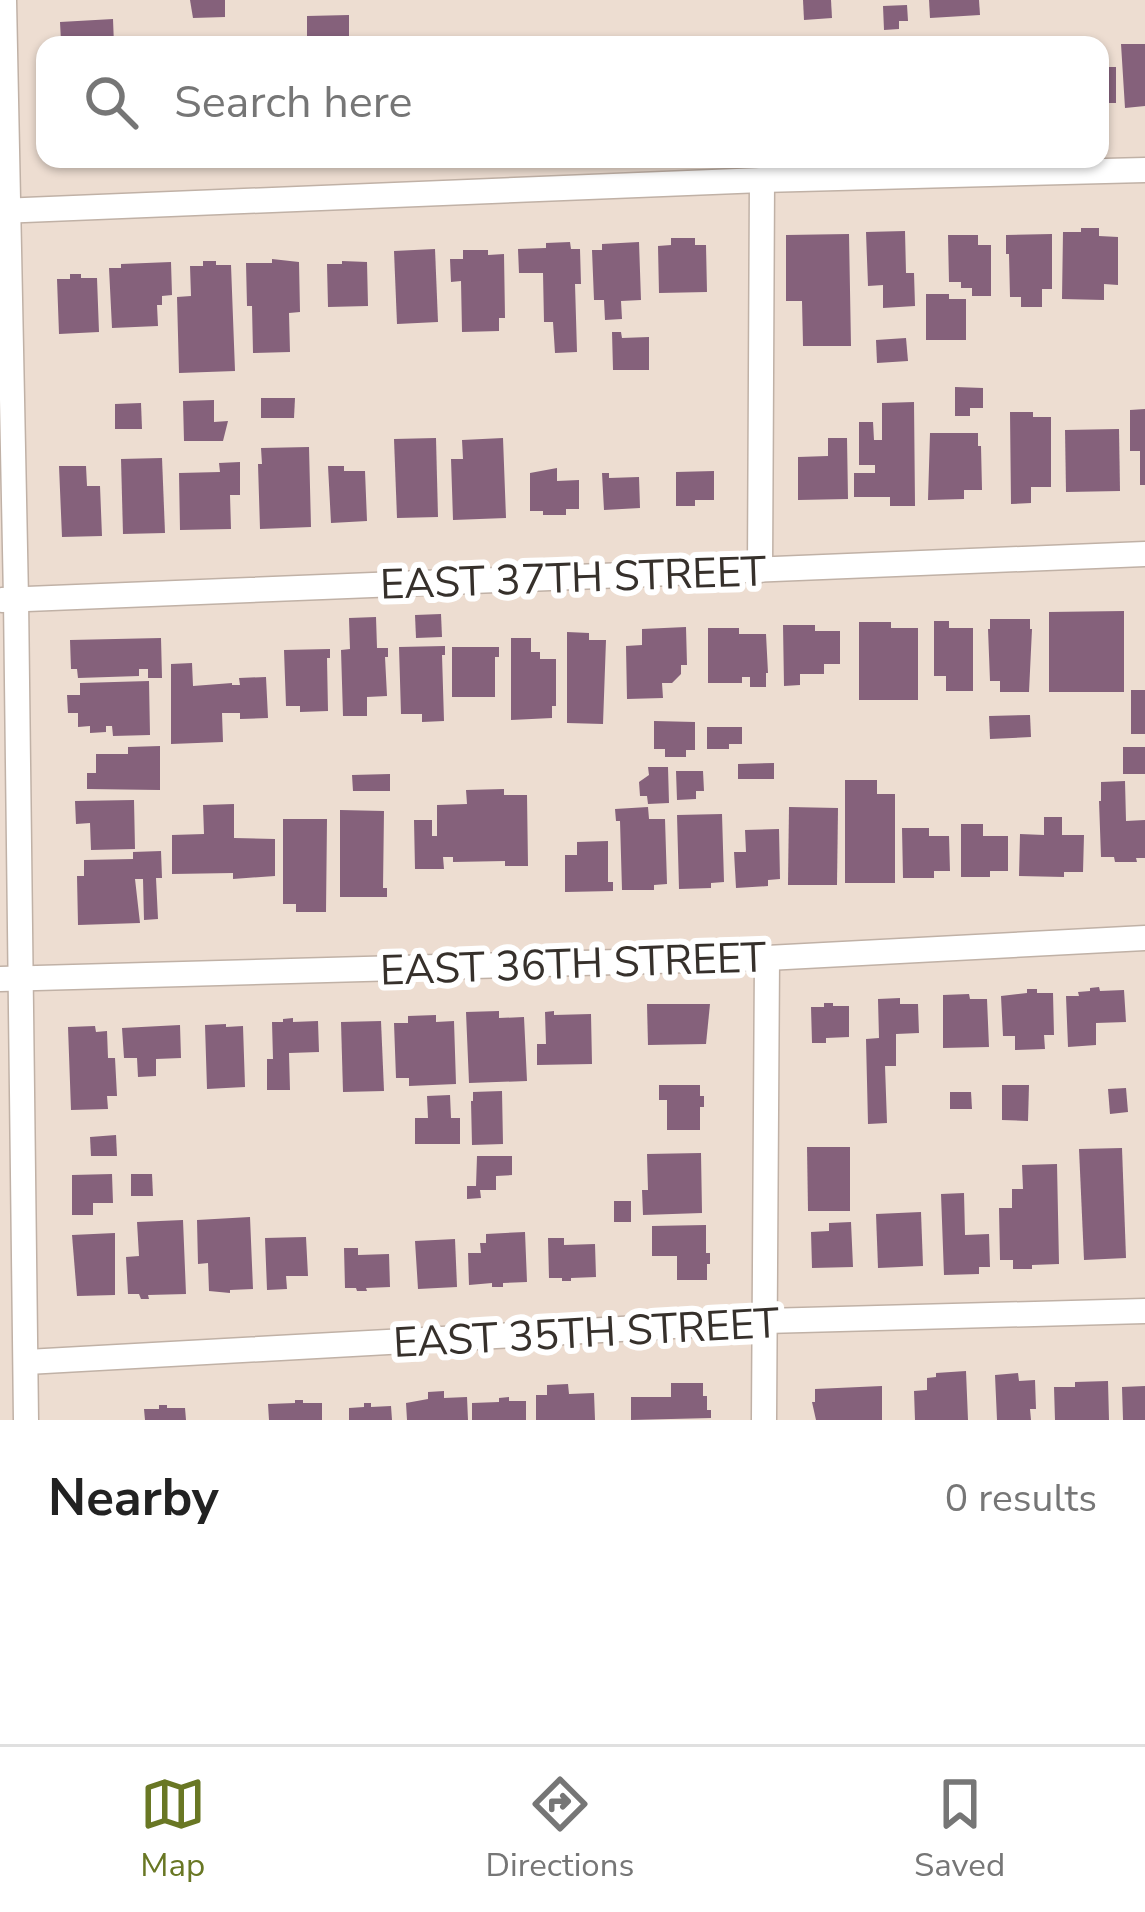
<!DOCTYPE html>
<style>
:root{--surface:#fff;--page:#f6f6f6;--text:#222;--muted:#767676;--line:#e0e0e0;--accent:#697724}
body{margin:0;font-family:"Nunito Sans",sans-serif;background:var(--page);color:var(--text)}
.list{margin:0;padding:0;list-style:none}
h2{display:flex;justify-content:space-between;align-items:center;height:156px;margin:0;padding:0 48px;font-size:51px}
h2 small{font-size:39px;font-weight:400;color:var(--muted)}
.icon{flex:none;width:66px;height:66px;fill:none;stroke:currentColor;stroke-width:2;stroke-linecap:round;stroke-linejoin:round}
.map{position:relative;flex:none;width:1145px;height:1420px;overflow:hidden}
.search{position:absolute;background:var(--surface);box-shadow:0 3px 9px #0004;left:36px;right:36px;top:36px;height:132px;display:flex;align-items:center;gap:30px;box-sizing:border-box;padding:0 42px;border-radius:24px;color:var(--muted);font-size:45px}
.sheet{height:324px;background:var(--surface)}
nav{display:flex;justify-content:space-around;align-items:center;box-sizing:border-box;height:168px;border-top:3px solid var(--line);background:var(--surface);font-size:33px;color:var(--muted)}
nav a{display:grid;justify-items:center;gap:6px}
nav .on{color:var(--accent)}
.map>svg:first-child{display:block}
</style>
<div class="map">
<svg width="1145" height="1420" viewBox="0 0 1145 1420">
<rect width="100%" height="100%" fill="#edddd1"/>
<!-- building -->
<g fill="#85617b">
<path d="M190 0H225V17L193 18Z"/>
<path d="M803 0H831L832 18 804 20Z"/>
<path d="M929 0H979L980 15 930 18Z"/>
<path d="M907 5 908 21H899V29L884 30 883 6Z"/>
<path d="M349 15V45H307V16Z"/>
<path d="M113 19 114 45H67V42H61L60 22Z"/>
<rect x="675" y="38" width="60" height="7"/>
<path d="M1121 44H1145V106L1125 108Z"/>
<rect x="1100" y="67" width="16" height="36"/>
<path d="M1081 228H1099V236L1118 237V285L1104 284V300L1062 299 1063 232H1081Z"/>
<path d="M905 231 906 273H914L915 306 883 308V285L868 286 866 232Z"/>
<path d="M849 234 851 346H803L802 301H786V235Z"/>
<path d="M1052 234V289H1042V307H1021V297H1010L1009 254H1006V235Z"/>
<path d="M948 235H978V245H991V296H972V288H961V282H949Z"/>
<path d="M671 238H695V245H706L707 292 659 293 658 246 671 245Z"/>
<path d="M570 242 571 249H580L581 284H575L577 352 555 353 553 322H544L543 273H519L518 249 546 248V243Z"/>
<path d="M639 242 641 300 621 301 622 319 605 320 604 300H594L592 250H602V244Z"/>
<path d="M435 249 438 322 397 324 394 251Z"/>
<path d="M463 250H488V255L504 254 505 318H499V331L462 332 461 281 451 282 450 259H463Z"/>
<path d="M272 259 299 262 300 312 289 313 290 352 253 353 252 306H247L246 263H272Z"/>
<path d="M203 261H216V265H231L235 371 179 373 177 297 191 296 190 266H203Z"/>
<path d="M342 261 367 262 368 306 328 307 327 264H342Z"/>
<path d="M171 262 172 295 162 296V305H157L158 326 112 328 109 268H121V264Z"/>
<path d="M70 274H81V278H97L99 332 59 334 57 279H70Z"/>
<path d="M926 294H949V299H966V340H926Z"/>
<path d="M612 332H621L622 338 649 337V370H613Z"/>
<path d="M906 338 908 361 877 363 876 340Z"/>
<path d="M955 387 983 388V408H970V416H955Z"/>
<path d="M261 398H295L294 418H261Z"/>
<path d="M214 400V422L228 421 223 441H184L183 401Z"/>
<path d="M914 402 915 506H890V497H854V473H875V465H859V422H873L874 440H882V403Z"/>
<path d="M141 403 142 429H115V404Z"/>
<path d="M1145 409V485H1140V451H1130V410Z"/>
<path d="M1010 412H1033V417H1051V487H1031V503L1011 504Z"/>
<path d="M1119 429 1120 491 1066 492 1065 430Z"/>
<path d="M930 433H978V446H981L982 490H964V499L928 500Z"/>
<path d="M436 438 438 517 397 518 394 439Z"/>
<path d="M503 438 506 518 453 520 451 459H463L462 440Z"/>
<path d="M828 438H847L848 499 798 500V457L828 456Z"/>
<path d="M309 447 311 527 260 529 258 464H262L261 448Z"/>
<path d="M162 458 165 533 123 534 121 459Z"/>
<path d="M240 462V495H230L231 529 180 530 179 473 220 472 219 463Z"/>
<path d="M59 466H86L87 486H100L102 536 62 537Z"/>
<path d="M328 466H344V471H365L367 521 331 523Z"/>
<path d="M557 468V481L579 480V509H566V515H543V511H530V473Z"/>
<path d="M714 471V500H695V506H676V472Z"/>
<path d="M602 473H609V478L639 477 640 508 604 510Z"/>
<path d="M1124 611V692H1049V612Z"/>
<path d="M441 614 442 637 416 638 415 615Z"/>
<path d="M376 617 377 648H388V657H385L387 696 367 697V716H343L341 650 350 649 349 618Z"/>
<path d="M990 619H1030V629H1032L1029 692H1000V681H990L988 629H990Z"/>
<path d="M934 621H949V628H973V691H946V676H934Z"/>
<path d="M859 622H891V628H918V700H859Z"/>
<path d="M783 625H815V631H840V664H824V674H800V685L784 686Z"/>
<path d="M686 627 687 665H681V674L672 683H662L663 698 627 699 626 646 642 645V629Z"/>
<path d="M708 628H739V634H766L768 673H766V687H750V677H742V683H708Z"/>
<path d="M567 632 589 633V640H606L603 724 567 723Z"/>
<path d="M161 638 162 678H148V669H139V676L78 678 77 669H71L70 640Z"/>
<path d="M511 638H531V652H540V659H556V706H552V718L511 720Z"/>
<path d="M445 646V655H442L444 721 422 722V714H401L399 647Z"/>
<path d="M452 647H499V657H495V697H452Z"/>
<path d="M330 649V658H327L328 711 300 712V706H286L284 650Z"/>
<path d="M192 663 193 686 232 683V685H240L239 678 266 677 268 718 240 719V713H222L223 742 171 744V664Z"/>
<path d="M149 681 150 735 113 736 112 726H106V732L90 733V726L78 727V713H68L67 695H80V683Z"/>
<rect x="1131" y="690" width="14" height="44"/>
<path d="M1030 715 1031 737 990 739 989 716Z"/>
<path d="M654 721 695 722V750H686V757H665V749H654Z"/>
<path d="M707 727H742V744H729V749H707Z"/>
<path d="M160 746V790L87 789V773H96V754H128V747Z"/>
<rect x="1123" y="747" width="22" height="27"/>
<path d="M774 763V779H738V764Z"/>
<path d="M648 767H668L669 803 648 804 647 796H640L639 782 649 775Z"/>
<path d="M676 771H703L704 791H696V799L677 800Z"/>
<path d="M390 774V791H353L352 775Z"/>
<path d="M845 780H877V794H895V883H845Z"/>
<path d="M1125 781 1126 821 1145 820V858H1136L1137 862H1115L1114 857H1101L1099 801H1101V782Z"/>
<path d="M504 789V795H527L528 866H505V861L453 862V857H443L444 869H415L414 820H432V836H437V805L467 804 466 790Z"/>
<path d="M134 800 135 849 91 850 90 823 76 824 75 801Z"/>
<path d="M234 804V838L275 839V876L233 879V873L172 874V835L204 834 203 805Z"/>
<path d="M648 807 649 819H665L667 884 654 885V890H622L620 821H616L615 809Z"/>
<path d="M789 807 838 808 837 885H788Z"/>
<path d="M340 810 384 811 383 888H387V897H340Z"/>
<path d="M722 814 724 882 711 883V888L679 889 677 815Z"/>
<path d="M1044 817H1062V835H1084L1083 872H1064V877L1019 876 1020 834 1044 835Z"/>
<path d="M283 819H327L326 912H296V904H283Z"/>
<path d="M961 824H983V836H1008V871H990V877H961Z"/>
<path d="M902 828H929V836H949L950 871H934V878H903Z"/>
<path d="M779 829 780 879 768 880V886L736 888 734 852H746L745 830Z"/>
<path d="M608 841V882H613V891L565 892V855H577V842Z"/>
<path d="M161 851 162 878H156L158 919 144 920 143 879H135L140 923 78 925 77 876H84V860L133 859V852Z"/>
<path d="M1099 987 1100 991 1124 990 1126 1022 1096 1023V1045L1068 1047 1066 996H1079L1078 992 1090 991V988Z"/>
<path d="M1027 989H1037V993H1053L1054 1035H1044L1045 1049 1015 1050V1036H1003L1001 996 1027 993Z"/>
<path d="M969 994 970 999H987L989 1047 943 1048V995Z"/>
<path d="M900 998V1004H918L919 1033 896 1034V1066H885L887 1123 868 1124 866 1039 879 1038 878 999Z"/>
<path d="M824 1003H833V1006H849V1037L826 1038V1043H812L811 1007H824Z"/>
<path d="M647 1004H710L706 1044 648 1045Z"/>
<path d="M499 1011V1018L524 1017 527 1081 469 1083 466 1012Z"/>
<path d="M554 1011V1015L591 1014 592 1064 537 1065V1044H546L545 1012Z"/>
<path d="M436 1015V1022L454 1021 456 1084 409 1086V1078H396L394 1023H408V1016Z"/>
<path d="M293 1018V1022L318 1021 319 1052 289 1053 290 1090H267V1059H273L272 1022H283V1019Z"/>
<path d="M381 1021 384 1091 343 1092 341 1022Z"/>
<path d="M226 1024V1027L243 1026 245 1087 207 1089 205 1025Z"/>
<path d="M180 1025 181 1058 156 1059V1076L138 1077 137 1058H124L122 1028Z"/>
<path d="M95 1026 96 1032 107 1031 108 1058H115L117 1096H107L108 1109 71 1110 68 1027Z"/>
<path d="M659 1085H700V1096H704V1107H700V1130H667V1100H659Z"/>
<path d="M1002 1085H1029L1028 1121 1002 1120Z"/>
<path d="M1126 1088 1128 1112 1110 1114 1108 1089Z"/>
<path d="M502 1091 503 1144 472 1145 471 1101H473V1092Z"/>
<path d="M950 1092H971L972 1109H950Z"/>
<path d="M450 1095 451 1118H460V1144H415V1118H428L427 1096Z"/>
<path d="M116 1135 117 1156H91L90 1137Z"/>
<path d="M807 1147H850V1211H808Z"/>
<path d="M1122 1148 1126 1258 1084 1260 1079 1149Z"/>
<path d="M701 1153 702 1213 643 1215 642 1190H648L647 1154Z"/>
<path d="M477 1156H512V1175L496 1176V1190H480L481 1198 467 1199V1186H476Z"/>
<path d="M1057 1164 1059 1264 1032 1265V1269H1013V1260H1000L999 1208H1012V1189H1023L1022 1165Z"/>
<path d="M112 1174 113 1203H93V1215H72V1175Z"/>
<path d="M131 1174H152L153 1196H131Z"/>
<path d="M964 1193 965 1235 989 1234 990 1267H979V1274L944 1275 941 1194Z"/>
<rect x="614" y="1201" width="17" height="21"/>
<path d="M921 1212 923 1266 878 1268 876 1214Z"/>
<path d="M250 1217 253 1289 230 1290V1293L209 1291 208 1263 198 1264 197 1220Z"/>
<path d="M183 1220 186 1294 148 1295 149 1299H141L139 1294H128L126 1257 139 1256 137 1222Z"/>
<path d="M851 1222 853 1267 812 1268 811 1232 829 1231V1223Z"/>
<path d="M706 1225V1253H710V1264H707V1280H677V1256H652V1226Z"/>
<path d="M525 1232 527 1282 503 1283V1287H492V1283L469 1285 468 1253H481L480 1243H486V1234Z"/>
<path d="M115 1233V1295L77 1296 72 1235Z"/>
<path d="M306 1237 308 1276H286L287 1289 267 1290 265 1238Z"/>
<path d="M548 1238H564V1245L595 1244 596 1277 571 1278V1281H562V1278H549Z"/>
<path d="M455 1239 457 1287 418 1289 415 1241Z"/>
<path d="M344 1248H358V1255L389 1254 390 1287 366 1288 367 1291H357L356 1288H345Z"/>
<path d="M966 1371 968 1420H915L914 1391 927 1390V1378L936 1377V1373Z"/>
<path d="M1018 1373 1019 1381 1035 1380 1036 1409H1030L1031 1420H997L995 1375Z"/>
<path d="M1108 1381 1109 1420H1055L1054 1387H1075V1382Z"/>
<path d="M671 1383H703V1396H707V1410H711V1418L631 1420V1397H671Z"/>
<path d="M568 1384 569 1394 594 1393 595 1420H536V1395H547V1385Z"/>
<path d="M882 1386V1420H816L812 1402H815V1389Z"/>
<path d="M1145 1386V1420H1123L1122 1387Z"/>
<path d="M444 1391V1398L467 1397 468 1420H407L406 1403 428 1399V1392Z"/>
<path d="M509 1397V1401H526V1420H472V1403L499 1402V1398Z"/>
<path d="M295 1400H303V1403H322V1420H269L268 1404 295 1403Z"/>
<path d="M364 1403H371V1407L391 1406 392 1420H349V1408L364 1407Z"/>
<path d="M159 1405H167V1408H185L186 1420H145L144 1409H159Z"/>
</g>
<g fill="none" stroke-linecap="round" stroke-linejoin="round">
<!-- street casing -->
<g stroke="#c0b1a6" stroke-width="27">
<g id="street">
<path d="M4 0 16 599 26 1420"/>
<path d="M0 211 762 180 1145 170"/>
<path d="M760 570 762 180"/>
<path d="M2 600 1145 554"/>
<path d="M0 979 767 958 1145 938"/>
<path d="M27 1362 765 1321 1145 1311"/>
<path d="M764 1420 767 958"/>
</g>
</g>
<!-- street -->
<use href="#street" stroke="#fff" stroke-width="24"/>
</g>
<g text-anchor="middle" stroke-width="12" stroke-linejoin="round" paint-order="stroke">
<!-- street labels -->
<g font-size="42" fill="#36302b" stroke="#fff">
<text transform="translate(573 577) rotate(-2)" y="15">EAST 37TH STREET</text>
<text transform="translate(573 963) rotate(-2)" y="15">EAST 36TH STREET</text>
<text transform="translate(586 1332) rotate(-3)" y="15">EAST 35TH STREET</text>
</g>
</g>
</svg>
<div class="search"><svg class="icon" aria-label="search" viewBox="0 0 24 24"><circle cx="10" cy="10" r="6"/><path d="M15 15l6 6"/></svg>Search here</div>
</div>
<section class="sheet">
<h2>Nearby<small>0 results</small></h2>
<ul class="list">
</ul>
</section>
<nav>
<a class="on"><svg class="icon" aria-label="map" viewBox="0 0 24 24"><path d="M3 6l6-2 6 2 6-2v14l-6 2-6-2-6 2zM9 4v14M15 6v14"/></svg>Map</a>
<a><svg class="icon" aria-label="directions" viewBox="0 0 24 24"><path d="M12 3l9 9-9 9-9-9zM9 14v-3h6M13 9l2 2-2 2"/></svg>Directions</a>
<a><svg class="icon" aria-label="saved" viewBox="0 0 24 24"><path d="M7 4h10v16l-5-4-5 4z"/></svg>Saved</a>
</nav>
